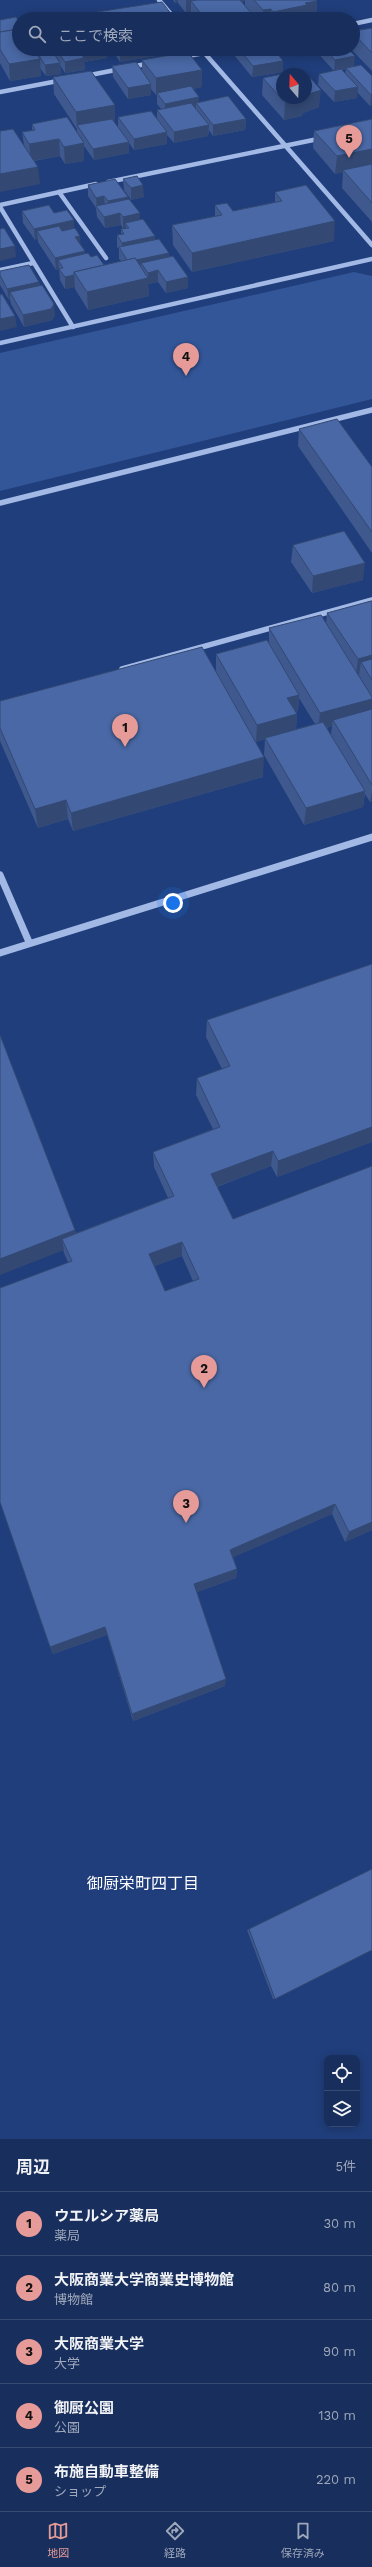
<!DOCTYPE html>
<html lang="ja">
<meta charset="utf-8">
<style>
:root{--surface:#182e5c;--page:#213662;--text:#f1f3f6;--muted:#9fa8bb;--line:#364a72;--accent:#e69b98}
body{margin:0;font-family:"Work Sans","Noto Sans JP",sans-serif;background:var(--page);color:var(--text)}
.controls{position:absolute;right:12px;bottom:12px;display:grid;overflow:hidden;border-radius:8px;box-shadow:0 2px 10px #0003}
.controls button{width:36px;height:36px;display:grid;place-items:center;padding:0;border:0;border-bottom:1px solid var(--line);background:var(--surface);color:var(--text);font:20px sans-serif}
.compass{position:absolute;left:276px;top:68px;width:36px;height:36px;border-radius:50%;background:var(--surface);box-shadow:0 2px 10px #0003;rotate:341deg}
.you{position:absolute;left:173px;top:903px;width:14px;height:14px;margin:-10px;border:3px solid #fff;border-radius:50%;background:#1a73e8;box-shadow:0 0 0 6px #1a73e833}
.badge{display:grid;place-items:center;width:26px;height:26px;border-radius:50%;background:var(--accent);color:#111;font-size:13px;font-weight:700}
.pin{position:absolute;translate:-50% -33px;filter:drop-shadow(0 1px 2px #0008)}
.pin::after{content:'';position:absolute;top:21px;width:14px;height:12px;background:inherit;clip-path:polygon(0 0,100% 0,50% 100%)}
.list{margin:0;padding:0;list-style:none}
h2{display:flex;justify-content:space-between;align-items:center;height:52px;margin:0;padding:0 16px;font-size:17px}
h2 small{font-size:13px;font-weight:400;color:var(--muted)}
.list li{display:grid;grid-template-columns:26px 1fr auto;gap:12px;align-items:center;box-sizing:border-box;height:64px;padding:0 16px;border-top:1px solid var(--line)}
.list b{display:block;font-size:15px;white-space:nowrap}
.list p{margin:0;font-size:13px;white-space:nowrap;color:var(--muted)}
.list em{font-size:13px;font-style:normal;color:var(--muted)}
.icon{flex:none;width:22px;height:22px;fill:none;stroke:currentColor;stroke-width:2;stroke-linecap:round;stroke-linejoin:round}
.map{position:relative;flex:none;width:372px;height:2139px;overflow:hidden}
.search{position:absolute;background:var(--surface);box-shadow:0 2px 10px #0003;left:12px;right:12px;top:12px;height:44px;display:flex;align-items:center;gap:10px;box-sizing:border-box;padding:0 14px;border-radius:22px;color:var(--muted);font-size:15px}
.sheet{height:372px;background:var(--surface)}
nav{display:flex;justify-content:space-around;align-items:center;box-sizing:border-box;height:56px;border-top:1px solid var(--line);background:var(--surface);font-size:11px;color:var(--muted)}
nav a{display:grid;justify-items:center;gap:2px}
nav .on{color:var(--accent)}
.map>svg:first-child{display:block}
</style>
<div class="map">
<svg width="372" height="2139" viewBox="0 0 372 2139">
<rect width="100%" height="100%" fill="#203e7b"/>
<!-- green -->
<path fill="#335699" d="M354 272 372 276V399L0 491V353Z"/>
<g fill="none" stroke-linecap="round" stroke-linejoin="round">
<!-- minor-far2 -->
<g stroke="#a2b9e6" stroke-width="4.5">
<path d="M159 0 175 19"/>
<path d="M353 24 372 20"/>
<path d="M201 49 372 245"/>
<path d="M183 57 225 49"/>
<path d="M85 76 151 63"/>
<path d="M0 92 63 80"/>
<path d="M108 182 323 138"/>
<path d="M59 192 106 258"/>
<path d="M0 205 96 184"/>
<path d="M0 207 73 327"/>
<path d="M0 270 33 263"/>
<path d="M0 343 372 259"/>
</g>
<!-- minor-far1 -->
<g stroke="#a2b9e6" stroke-width="5.5">
<path d="M0 503 372 410"/>
<path d="M122 669 372 600"/>
</g>
<!-- minor -->
<g stroke="#a2b9e6" stroke-width="7">
<path d="M0 875 29 942"/>
<path d="M0 953 372 837"/>
</g>
</g>
<!-- wall -->
<g fill="#3f598e" fill-rule="evenodd">
<path d="M173 0H316L317 1 316 18 310 19H256L252 14V19H192L191 18V12L186 13 178 3V2L175 3ZM245 1V6L242 2Z"/>
<path d="M97 12 175 19H97Z"/>
<path d="M0 20 19 49H107V58L84 62 85 70 65 73 60 65 61 74 46 76 40 68 41 76 10 81 0 63Z"/>
<path d="M372 28V71L351 49H353V31Z"/>
<path d="M111 49H181L179 52 120 62Z"/>
<path d="M234 49H274L283 72 252 77 234 55Z"/>
<path d="M316 49H348L354 66 372 76V105L370 106 357 92V98L334 102 318 85 319 74 334 71 315 50ZM346 69 345 74 342 70Z"/>
<path d="M142 60 202 87 193 89 199 102 246 119 245 130 213 136 209 130 208 136 174 143 167 135V144L134 150 129 143V153L94 160 84 146V161L65 164 60 156 34 161 40 184 24 145 22 132 32 131V124L77 133V129L54 94 53 77 115 105V122H114L118 127V117L157 119V110L161 109 157 104V95H156L151 89V95L128 99 113 77 112 66 142 72Z"/>
<path d="M263 78 319 107 303 113 302 116 284 120 262 95Z"/>
<path d="M372 119V222L342 188 343 172 335 174 313 148 314 131Z"/>
<path d="M123 179 144 197 131 200 124 190Z"/>
<path d="M88 185 128 197V199L140 220 169 257 188 288 166 293 158 282 148 284 149 296 88 310 75 289V287L65 289 60 280 59 269 56 270 38 242V240H35L23 223 22 211 54 213 74 229 81 245 85 254 104 265 121 261 119 259V249L117 247V235L121 234V229H123L121 225 105 228 97 217 96 208 88 196Z"/>
<path d="M275 192 334 241 192 272 173 245 172 225 215 216V205L233 211 275 202Z"/>
<path d="M0 271 39 282 40 286 55 315 52 320 24 327 11 304 10 300H9L0 285Z"/>
<path d="M299 429 372 467V553L298 446Z"/>
<path d="M293 545 363 580 312 593 291 562Z"/>
<path d="M372 601V802H370L365 794 363 807 304 825 264 755 265 739 256 742 263 777 73 831 68 819 38 828 0 741V701L216 671V654L269 643V628L326 623 327 613ZM299 698 315 724 296 729 297 714 296 712 298 711ZM332 726 331 735 327 728Z"/>
<path d="M372 964V1142L277 1177 271 1166 217 1187 233 1219 372 1166V1530L345 1542 332 1514 233 1557 237 1569 236 1578 197 1592 225 1686 133 1721 107 1635 53 1654 50 1647 68 1262 64 1253 0 1035 76 1233 168 1198 154 1167 153 1152 213 1129 196 1095 197 1078 222 1069 206 1037 207 1020ZM182 1256 193 1281 165 1291 154 1266Z"/>
<path d="M249 1929 275 1999H273L247 1930Z"/>
</g>
<!-- shaded-wall -->
<g fill="#334974">
<path d="M175 0H178V2L175 3Z"/>
<path d="M186 0H231L191 1V12L186 13Z"/>
<path d="M235 0H245V1L234 3Z"/>
<path d="M317 1 316 18 310 19H272L273 12 305 3Z"/>
<path d="M271 9 270 19H263V10Z"/>
<path d="M252 14V19H222Z"/>
<path d="M93 49H107V58L84 62 85 70 65 73V62L83 59V51Z"/>
<path d="M120 49H181L179 52 120 62Z"/>
<path d="M355 56 354 67 346 68V69L334 71 335 60Z"/>
<path d="M40 59 41 76 10 81 9 64Z"/>
<path d="M283 61V72L252 77 253 66Z"/>
<path d="M60 63 61 74 46 76 45 65Z"/>
<path d="M202 70V87L159 95 157 93V95H156V78Z"/>
<path d="M151 84V95L128 99V88Z"/>
<path d="M358 87 357 98 334 102 335 91Z"/>
<path d="M321 90 319 107 303 113 302 116 284 120 285 103 301 98H306V95Z"/>
<path d="M372 94V105L370 106 371 95Z"/>
<path d="M199 97V106L196 103V109L165 115V104Z"/>
<path d="M115 105V122L79 129 77 125V129L76 112Z"/>
<path d="M246 119 245 130 213 136V125Z"/>
<path d="M209 125 208 136 174 143V132Z"/>
<path d="M167 132V144L134 150V139Z"/>
<path d="M59 139 60 156 31 161 29 144Z"/>
<path d="M129 142V153L94 160 93 149Z"/>
<path d="M84 143V161L65 164 64 147Z"/>
<path d="M372 149V166L343 170V172L335 174 337 156Z"/>
<path d="M38 167 40 184 0 192V174Z"/>
<path d="M143 185 144 197 131 200V188Z"/>
<path d="M104 196 105 208 97 207 96 198Z"/>
<path d="M128 197V208L109 213 108 201Z"/>
<path d="M120 213 121 225 105 228 104 217Z"/>
<path d="M140 213V225L125 223 126 228 123 229V217Z"/>
<path d="M74 220V231H37L38 240H35L34 229Z"/>
<path d="M335 221 334 241 192 272V253Z"/>
<path d="M80 236 81 247 75 237Z"/>
<path d="M155 236V247L123 253 122 243Z"/>
<path d="M15 246 16 257 0 261V249Z"/>
<path d="M85 251V263L58 260 59 269 56 270 55 258Z"/>
<path d="M169 253V265L141 263V270L128 262Z"/>
<path d="M158 270V282L148 284 149 296 88 310 87 292 148 278V273Z"/>
<path d="M74 275 75 287 65 289V277Z"/>
<path d="M188 277V288L166 293V282Z"/>
<path d="M39 282 40 294 10 292V300H9L7 289Z"/>
<path d="M54 304 55 315 52 320 24 327 23 315Z"/>
<path d="M15 316 17 327 0 331V319Z"/>
<path d="M365 563 363 580 312 593 313 576Z"/>
<path d="M372 655V671L361 662 359 675 356 676 358 659Z"/>
<path d="M299 695 298 711 286 715 287 698Z"/>
<path d="M372 699V708L371 716 333 720 332 726 318 730 320 713Z"/>
<path d="M297 714 296 731 265 738V739L256 742 257 725Z"/>
<path d="M264 757 263 777 73 831 71 813Z"/>
<path d="M365 791 363 807 304 825 306 808Z"/>
<path d="M372 792V802H370Z"/>
<path d="M66 800 68 819 38 828 35 809Z"/>
<path d="M372 1127V1142L277 1177 278 1161Z"/>
<path d="M273 1151 271 1166 210 1189 211 1174Z"/>
<path d="M75 1230 78 1245 62 1239 64 1250 0 1275V1259Z"/>
<path d="M182 1242V1256L150 1268 149 1254Z"/>
<path d="M335 1504 332 1514 229 1559 230 1550Z"/>
<path d="M372 1522V1530L345 1542 349 1532Z"/>
<path d="M237 1569 236 1578 194 1593V1584Z"/>
<path d="M105 1627 107 1635 53 1654 50 1647Z"/>
<path d="M226 1679 225 1686 133 1721 132 1714Z"/>
</g>
<!-- building -->
<g fill="#4968a5" stroke="#334974" fill-rule="evenodd">
<path d="M197 0H240L252 14 222 19H205L191 1Z"/>
<path d="M254 0H316L317 1 305 3 307 5 273 12 271 9 263 10Z"/>
<path d="M162 2 175 19H102L97 12Z"/>
<path d="M16 17 19 22V29L0 32V20Z"/>
<path d="M372 28V53L353 33V31Z"/>
<path d="M19 29V49H33L40 59 9 64 0 49V32Z"/>
<path d="M35 49H51L60 63 45 65Z"/>
<path d="M56 49H78L84 58 65 62Z"/>
<path d="M81 49H93L83 51Z"/>
<path d="M239 49H274L283 61 253 66Z"/>
<path d="M325 49H348L355 56 335 60Z"/>
<path d="M188 52 202 70 156 78 142 60Z"/>
<path d="M136 62 151 84 128 88 112 66Z"/>
<path d="M361 65 372 76V94L371 95 346 68Z"/>
<path d="M341 69 358 87 335 91 319 74Z"/>
<path d="M91 71 115 105 76 112 53 77Z"/>
<path d="M299 71 302 73H306L321 90 306 95V74H282Z"/>
<path d="M282 74V98H302L303 99 285 103 263 78Z"/>
<path d="M191 86 199 97 165 104 157 93Z"/>
<path d="M228 96 246 119 213 125 196 103Z"/>
<path d="M191 103 209 125 174 132 157 110Z"/>
<path d="M151 111 167 132 134 139 118 117Z"/>
<path d="M67 117 84 143 64 147 59 139 29 144 22 132 35 130 32 124Z"/>
<path d="M112 119 129 142 93 149 77 125Z"/>
<path d="M372 119V149L337 156 314 131Z"/>
<path d="M13 129 38 167 0 174V131Z"/>
<path d="M372 164V203L343 170Z"/>
<path d="M137 176 143 185 131 188 123 179Z"/>
<path d="M115 179 128 197 108 201 104 196 96 198 88 185Z"/>
<path d="M306 185 335 221 192 253 172 225 222 215 215 205 227 203 233 211 282 201 275 192Z"/>
<path d="M129 199 140 213 123 217 120 213 104 217 96 206Z"/>
<path d="M49 205 54 213 67 210 74 220 34 229 22 211Z"/>
<path d="M143 219 155 236 122 243 117 235 124 234 121 229 129 228 125 223Z"/>
<path d="M59 226 62 231 75 228 80 236 75 237 85 251 55 258 37 231Z"/>
<path d="M4 228 15 246 0 249V229Z"/>
<path d="M159 239 169 253 136 260 135 258 127 260 119 247Z"/>
<path d="M88 253 91 257 97 255 104 265 74 272V275L65 277 59 269 63 268 58 260Z"/>
<path d="M173 256 188 277 166 282 158 270 148 273 141 263Z"/>
<path d="M135 258 148 278 87 292 74 272Z"/>
<path d="M29 265 39 282 7 289 0 275V271Z"/>
<path d="M42 285 54 304 51 309 23 315 10 292Z"/>
<path d="M2 294 15 316 0 319V295Z"/>
<path d="M337 419 372 467V532L299 429Z"/>
<path d="M344 531 365 563 313 576 293 545Z"/>
<path d="M371 601H372V655L358 659 327 613Z"/>
<path d="M321 615 372 697V699L320 713 269 628Z"/>
<path d="M267 640 299 695 287 698 297 714 257 725 216 654Z"/>
<path d="M202 647 264 757 71 813 66 800 35 809 0 728V701Z"/>
<path d="M372 659V680L361 662Z"/>
<path d="M372 709V785L333 720Z"/>
<path d="M323 722 365 791 306 808 265 738Z"/>
<path d="M372 964V1127L278 1161 273 1151 211 1174 233 1219 372 1166V1522L349 1532 335 1504 230 1550 237 1569 194 1584 226 1679 132 1714 105 1627 50 1647 0 1502V1288L72 1261 62 1239 174 1196 153 1152 220 1127 197 1078 230 1066 207 1020ZM182 1242 199 1279 165 1291 149 1254Z"/>
<path d="M0 1035 75 1230 0 1259Z"/>
<path d="M372 1869V1950L275 1999 249 1929Z"/>
</g>
<g text-anchor="middle" stroke-width="3" stroke-linejoin="round" paint-order="stroke">
<!-- near-neighbourhood labels -->
<g font-size="16" fill="#fff" stroke="#203e7b">
<text x="143" y="1889">御厨栄町四丁目</text>
</g>
</g>
</svg>
<div class="controls">
<button><svg class="icon" aria-label="locate" viewBox="0 0 24 24"><circle cx="12" cy="12" r="6"/><path d="M12 2v4M12 18v4M2 12h4M18 12h4"/></svg></button>
<button><svg class="icon" aria-label="layers" viewBox="0 0 24 24"><path d="M12 4l9 5-9 5-9-5zM3 14l9 5 9-5"/></svg></button>
</div>
<svg class="compass" viewBox="-18 -18 36 36"><path d="M0-13l5 13h-10z" fill="#e53935"/><path d="M0 13l5-13h-10z" fill="#9fa8bb"/></svg>
<div class="you"></div>
<div class="pin badge" style="left:125px;top:747px">1</div>
<div class="pin badge" style="left:204px;top:1388px">2</div>
<div class="pin badge" style="left:186px;top:1523px">3</div>
<div class="pin badge" style="left:186px;top:376px">4</div>
<div class="pin badge" style="left:349px;top:158px">5</div>
<div class="search"><svg class="icon" aria-label="search" viewBox="0 0 24 24"><circle cx="10" cy="10" r="6"/><path d="M15 15l6 6"/></svg>ここで検索</div>
</div>
<section class="sheet">
<h2>周辺<small>5件</small></h2>
<ul class="list">
<li><span class="badge">1</span><div><b>ウエルシア薬局</b><p>薬局</p></div><em>30 m</em></li>
<li><span class="badge">2</span><div><b>大阪商業大学商業史博物館</b><p>博物館</p></div><em>80 m</em></li>
<li><span class="badge">3</span><div><b>大阪商業大学</b><p>大学</p></div><em>90 m</em></li>
<li><span class="badge">4</span><div><b>御厨公園</b><p>公園</p></div><em>130 m</em></li>
<li><span class="badge">5</span><div><b>布施自動車整備</b><p>ショップ</p></div><em>220 m</em></li>
</ul>
</section>
<nav>
<a class="on"><svg class="icon" aria-label="map" viewBox="0 0 24 24"><path d="M3 6l6-2 6 2 6-2v14l-6 2-6-2-6 2zM9 4v14M15 6v14"/></svg>地図</a>
<a><svg class="icon" aria-label="directions" viewBox="0 0 24 24"><path d="M12 3l9 9-9 9-9-9zM9 14v-3h6M13 9l2 2-2 2"/></svg>経路</a>
<a><svg class="icon" aria-label="saved" viewBox="0 0 24 24"><path d="M7 4h10v16l-5-4-5 4z"/></svg>保存済み</a>
</nav>
